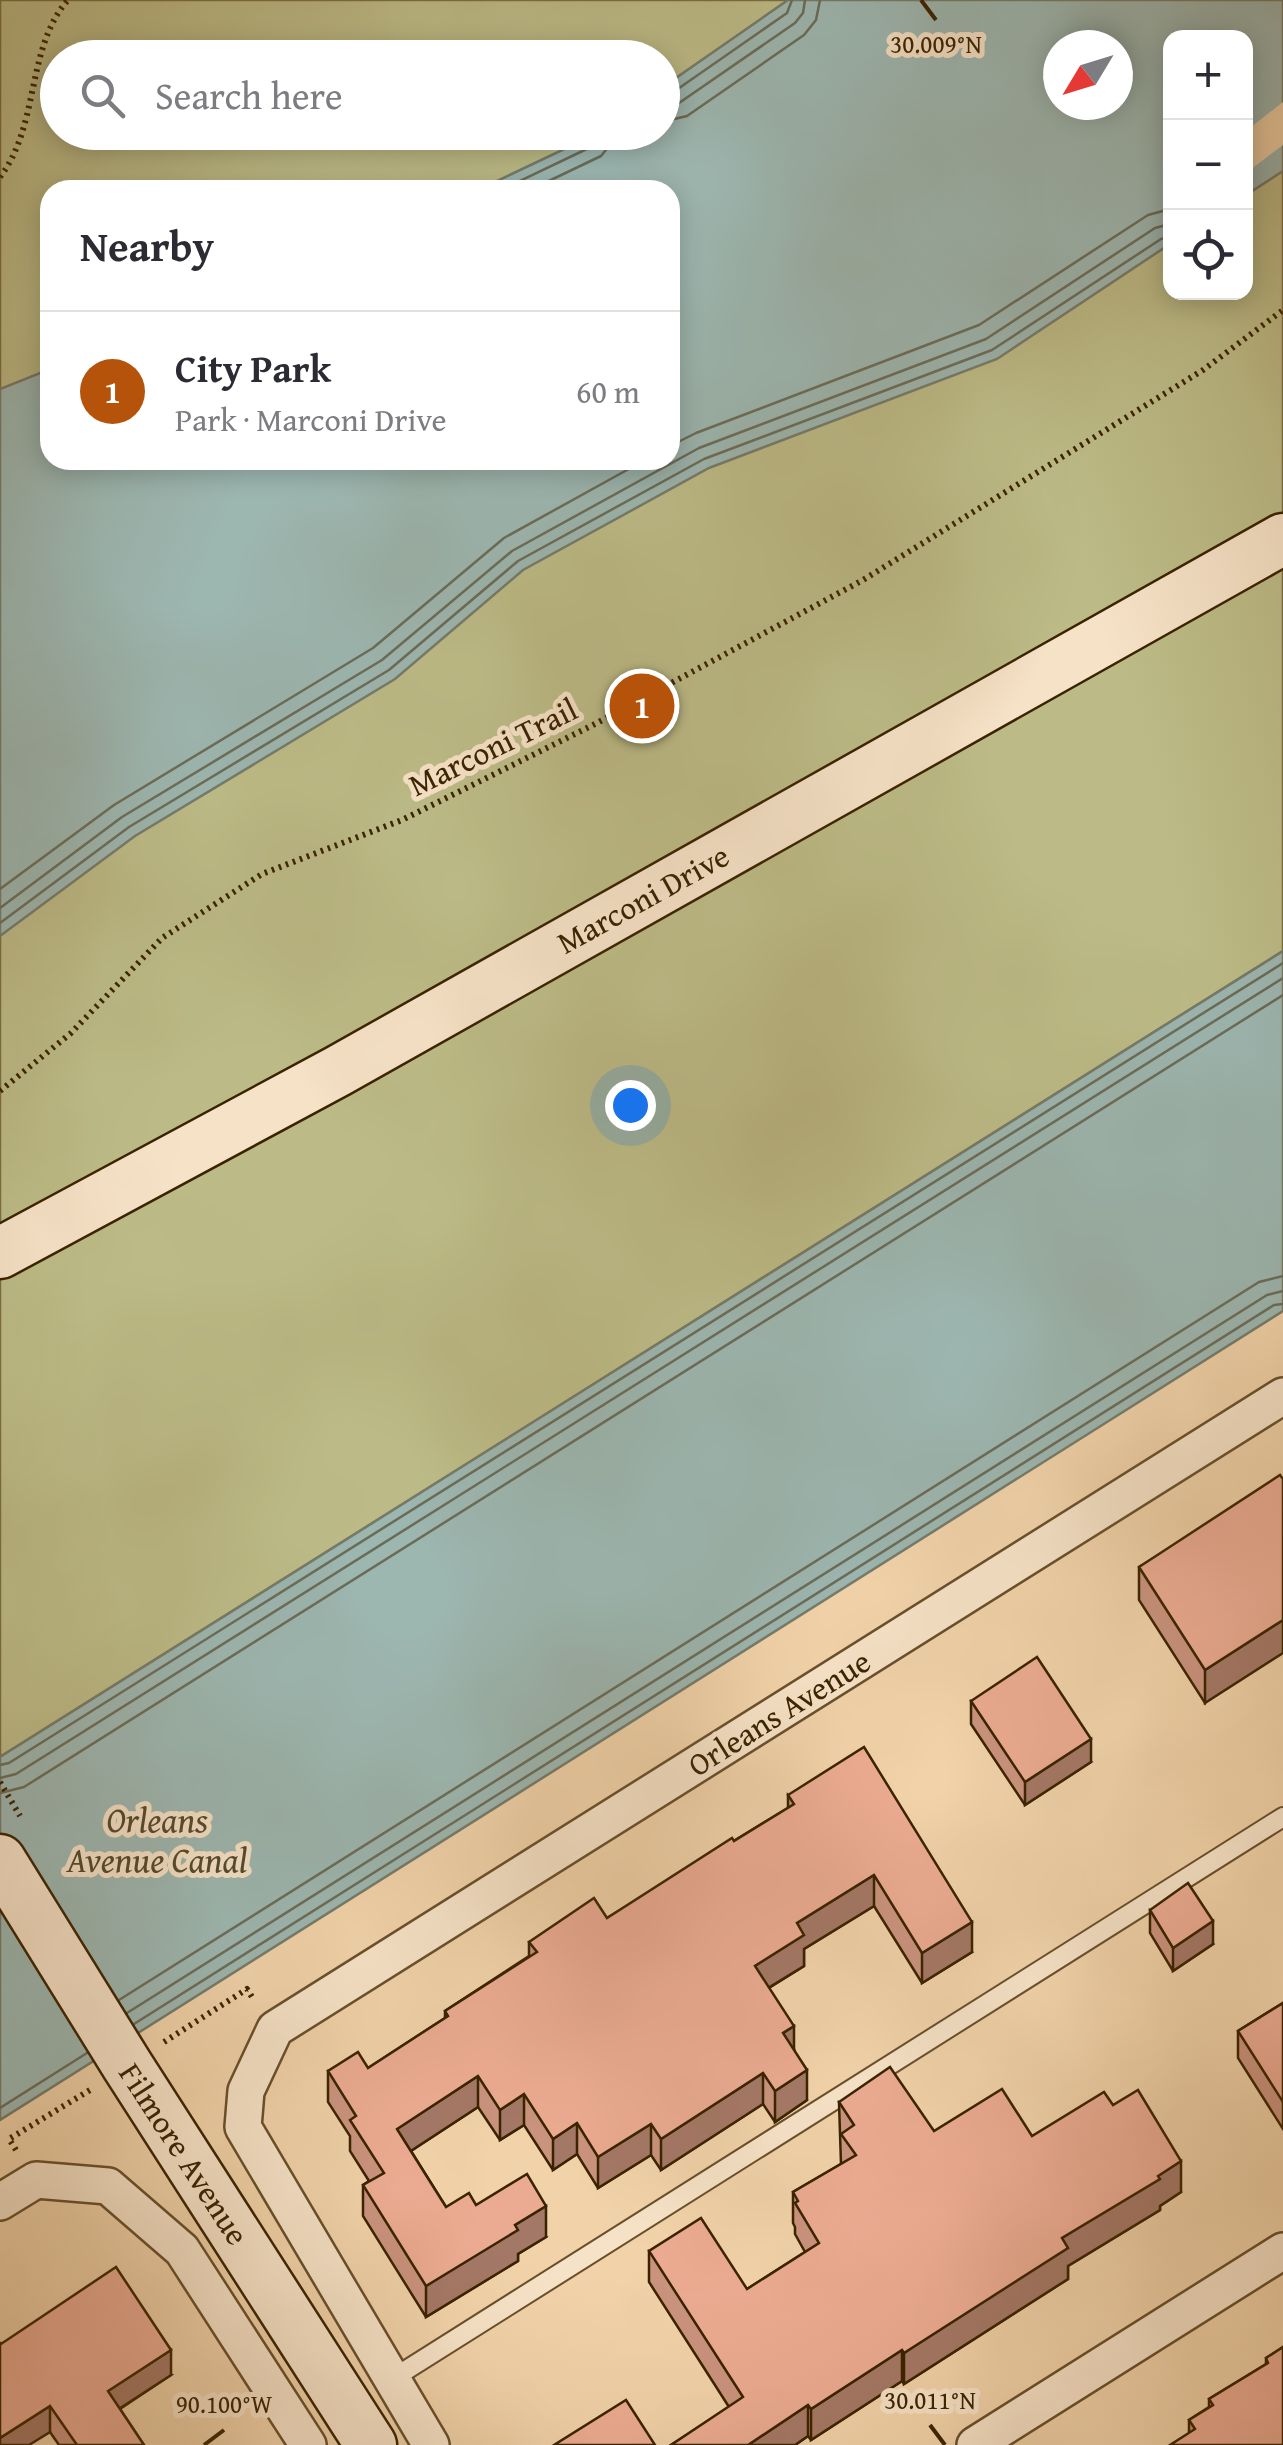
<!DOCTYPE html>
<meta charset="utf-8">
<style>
:root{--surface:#fff;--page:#f7f7f7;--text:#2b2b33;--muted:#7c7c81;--line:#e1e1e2;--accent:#b45309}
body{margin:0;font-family:"Gentium Book Plus",serif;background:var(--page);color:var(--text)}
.controls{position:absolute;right:30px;top:30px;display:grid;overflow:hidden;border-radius:20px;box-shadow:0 5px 25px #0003}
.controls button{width:90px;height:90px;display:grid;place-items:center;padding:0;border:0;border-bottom:2px solid var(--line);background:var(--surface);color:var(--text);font:50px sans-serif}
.compass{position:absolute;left:1043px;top:30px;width:90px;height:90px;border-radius:50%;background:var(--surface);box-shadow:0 5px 25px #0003;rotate:232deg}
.you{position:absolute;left:630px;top:1105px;width:35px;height:35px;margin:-25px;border:8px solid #fff;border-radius:50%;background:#1a73e8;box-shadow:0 0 0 15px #1a73e833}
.badge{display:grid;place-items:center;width:65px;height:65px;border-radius:50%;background:var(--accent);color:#fff;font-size:32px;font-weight:700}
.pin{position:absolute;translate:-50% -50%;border:5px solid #fff;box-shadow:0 2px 10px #0006}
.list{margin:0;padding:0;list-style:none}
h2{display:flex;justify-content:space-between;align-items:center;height:130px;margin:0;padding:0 40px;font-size:42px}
h2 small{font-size:32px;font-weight:400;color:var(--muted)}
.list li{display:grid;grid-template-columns:65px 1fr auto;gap:30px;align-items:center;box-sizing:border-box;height:160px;padding:0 40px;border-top:2px solid var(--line)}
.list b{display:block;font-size:38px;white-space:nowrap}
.list p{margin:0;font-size:32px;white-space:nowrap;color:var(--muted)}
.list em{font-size:32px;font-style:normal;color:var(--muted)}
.icon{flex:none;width:55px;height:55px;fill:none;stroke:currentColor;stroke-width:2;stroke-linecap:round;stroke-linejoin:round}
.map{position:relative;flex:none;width:1283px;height:2445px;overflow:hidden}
.search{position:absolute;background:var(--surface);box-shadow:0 5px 25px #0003;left:40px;top:40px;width:640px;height:110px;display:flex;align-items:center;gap:25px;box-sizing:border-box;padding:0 35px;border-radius:55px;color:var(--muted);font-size:38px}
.panel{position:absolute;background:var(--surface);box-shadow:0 5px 25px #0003;left:40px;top:180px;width:640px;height:290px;border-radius:30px}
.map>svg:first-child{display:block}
</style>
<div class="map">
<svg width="1283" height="2445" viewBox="0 0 1283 2445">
<rect width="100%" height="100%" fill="#f1d2a9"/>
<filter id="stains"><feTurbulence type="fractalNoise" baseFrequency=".002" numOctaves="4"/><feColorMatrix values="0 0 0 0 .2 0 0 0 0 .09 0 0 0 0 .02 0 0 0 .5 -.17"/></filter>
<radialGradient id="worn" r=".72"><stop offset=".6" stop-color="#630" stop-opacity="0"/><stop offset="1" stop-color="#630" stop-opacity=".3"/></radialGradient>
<!-- green -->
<path fill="#bcbb87" stroke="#7b6f44" stroke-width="2.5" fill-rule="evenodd" d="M0 0H1283V951L0 1757ZM1170 38H1246V292H1170ZM1058 45H1118V105H1058ZM58 58H662V132H58ZM50 190H670V460H50Z"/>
<!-- water -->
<g fill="#9cb6b0" stroke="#757b6a" stroke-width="2.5" fill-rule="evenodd">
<path d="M788 0H1283V171L1246 195V38H1170V244L997 359 709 468 523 570 395 679 135 836 0 936V389L50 369V460H670V190H478L598 133 662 132 663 87ZM1058 45H1118V105H1058Z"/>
<path d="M1283 951V1311L0 2120V1757Z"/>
</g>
<!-- pier -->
<path fill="#f1d2a9" d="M1283 102V145L1246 173V131Z"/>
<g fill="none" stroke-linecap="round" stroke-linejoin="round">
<!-- shore -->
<g stroke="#6b6c58" stroke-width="2.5">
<path d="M662 95 672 93 787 13 792 0"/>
<path d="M662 107 679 103 795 23 803 13 805 0"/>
<path d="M662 122 687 116 804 35 816 20 820 0"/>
<path d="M501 190 593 146 599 132"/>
<path d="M530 190 601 156 609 146 612 132"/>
<path d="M670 446 696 433 979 325 1148 215 1170 209"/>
<path d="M0 889 114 805 373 648 504 538 645 460"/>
<path d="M0 908 122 817 382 660 512 551 699 448 986 339 1155 228 1170 224"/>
<path d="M0 923 129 827 389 670 518 561 704 459 992 350 1161 239 1170 237"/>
<path d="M0 1765 9 1763 1283 963"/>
<path d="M0 1778 16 1774 1283 978"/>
<path d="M0 1793 24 1787 1283 995"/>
<path d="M119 2000 1259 1282 1283 1276"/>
<path d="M127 2013 1267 1295 1283 1291"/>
<path d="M134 2024 1274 1305 1283 1304"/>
<path d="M0 2108 87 2053"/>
</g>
<!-- lane casing -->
<g stroke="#684f2a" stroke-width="22">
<path id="lane" d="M392 2379 1283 1817"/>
</g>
<!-- street casing -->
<g stroke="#684f2a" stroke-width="40">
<g id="street">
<path d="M0 2202 36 2180 108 2186 182 2250 308 2445"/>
<path d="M431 2445 243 2127 246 2091 275 2029 1283 1396"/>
<path d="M975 2445 1283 2251"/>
</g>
</g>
<!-- secondary casing -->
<g stroke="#3a2300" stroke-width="55">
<g id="secondary">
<path d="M0 1253 338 1071 1283 539"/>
<path d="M0 1860 127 2065 371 2445"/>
</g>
</g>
<!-- path -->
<g stroke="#3a2300" stroke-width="6" stroke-dasharray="2.5 5" stroke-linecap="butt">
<path d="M0 177C40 125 26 47 68 0"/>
<path d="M0 1091 71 1033 162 938 262 874 402 820 595 724 863 580 1203 370 1283 310"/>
<path d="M0 1782 20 1816"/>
<path d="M164 2042 247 1989 252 1997"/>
<path d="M16 2150 9 2139 90 2090"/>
</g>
<!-- lane -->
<use href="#lane" stroke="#f6e2c7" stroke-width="18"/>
<!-- street -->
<use href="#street" stroke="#f6e2c7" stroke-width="35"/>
<!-- secondary -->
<use href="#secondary" stroke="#f6e2c7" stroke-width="50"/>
</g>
<!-- wall -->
<g fill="#ca937e" stroke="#3a2300" stroke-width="2.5">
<path d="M1283 1479 1205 1703 1139 1600V1567Z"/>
<path d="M971 1701 1091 1762 1025 1805 971 1724Z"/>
<path d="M788 1795 972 1952 922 1983 874 1906 804 1949V1966L769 1988 794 2049 807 2100 775 2122 763 2104 661 2170 651 2155 598 2188 577 2154 553 2170 524 2125 500 2140 478 2107 411 2151 446 2207 476 2205 546 2237 518 2254V2261L426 2317 363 2216V2185L369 2181 350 2151V2136L328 2102V2071L368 2068 445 2018V2011L529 1956V1942L607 1918 788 1808Z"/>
<path d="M1150 1910 1213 1944 1173 1971 1150 1933Z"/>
<path d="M1283 2003V2129L1238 2058V2031Z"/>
<path d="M839 2102 934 2131 1032 2136 1113 2105 1181 2192 1160 2206V2210L1068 2266V2279L904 2384 902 2381 811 2440 808 2436 795 2445H671L729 2407 649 2282V2251L747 2289 805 2252 795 2234V2227L793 2223V2192L841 2164Z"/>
<path d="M1 2344 171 2375 120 2409 144 2445H59L50 2432Z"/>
<path d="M1283 2347V2445L1189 2433V2420L1209 2407V2399L1266 2364V2358Z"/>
</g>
<!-- shaded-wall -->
<g fill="#a47866" stroke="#3a2300" stroke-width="2.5">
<path d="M1283 1620V1653L1205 1703V1670Z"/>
<path d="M1091 1739V1762L1025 1805V1782Z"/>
<path d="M874 1875V1906L804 1949V1966L755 1996V1966L797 1923Z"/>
<path d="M1213 1921V1944L1173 1971V1948Z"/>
<path d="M972 1922V1952L922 1983V1953Z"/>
<path d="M794 2026V2057L783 2033Z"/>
<path d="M807 2070V2100L775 2122V2091Z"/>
<path d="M763 2073V2104L661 2170V2139Z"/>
<path d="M478 2076V2107L397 2160V2129Z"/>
<path d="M524 2094V2125L500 2140V2110Z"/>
<path d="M577 2123V2154L553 2170V2139Z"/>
<path d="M651 2124V2155L598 2188V2157Z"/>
<path d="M1181 2161V2192L1160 2206V2210L1068 2266V2279L904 2384V2353L1062 2238Z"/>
<path d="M546 2206V2237L518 2254V2261L426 2317V2286L515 2225Z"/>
<path d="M171 2350V2375L108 2416V2391Z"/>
<path d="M902 2350V2381L811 2440V2409Z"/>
<path d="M808 2405V2436L795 2445H748Z"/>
<path d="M50 2406V2432L29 2445H0V2438Z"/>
</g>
<!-- building -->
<g fill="#ebab92" stroke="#3a2300" stroke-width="2.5">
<path d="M1280 1475 1283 1479V1620L1205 1670 1139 1567Z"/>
<path d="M1037 1657 1091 1739 1025 1782 971 1701Z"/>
<path d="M864 1747 972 1922 922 1953 874 1875 797 1923 804 1935 755 1966 794 2026 783 2033 807 2070 775 2091 763 2073 661 2139 651 2124 598 2157 577 2123 553 2139 524 2094 500 2110 478 2076 397 2129 446 2207 469 2193 476 2205 527 2174 546 2206 515 2225 518 2230 426 2286 363 2185 384 2173 350 2120 356 2116 328 2071 358 2052 368 2068 448 2016 445 2011 537 1952 529 1942 594 1898 607 1918 732 1838 734 1841 794 1804 788 1795Z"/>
<path d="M1188 1883 1213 1921 1173 1948 1150 1910Z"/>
<path d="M1283 2003V2102L1238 2031Z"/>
<path d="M890 2067 934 2131 1002 2089 1032 2136 1104 2092 1113 2105 1138 2090 1181 2161 1158 2176 1160 2179 1062 2238 1068 2248 904 2353 902 2350 811 2409 808 2405 748 2445H671L743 2397 649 2251 701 2218 747 2289 819 2243 795 2203 798 2201 793 2192 856 2155 841 2134 854 2125 839 2102Z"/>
<path d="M116 2267 171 2350 108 2391 144 2445H77L50 2406 0 2438V2342L1 2344Z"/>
<path d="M1283 2347V2445H1170L1195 2429 1189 2420 1213 2405 1209 2399 1268 2363 1266 2358Z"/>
<path d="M626 2400 655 2445H554Z"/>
</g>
<!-- ticks -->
<path fill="none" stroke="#3a2300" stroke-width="4" d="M921 0 936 20M930 2425 945 2445M204 2445 224 2430"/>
<g text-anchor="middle" stroke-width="10" stroke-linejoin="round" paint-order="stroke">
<!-- street labels -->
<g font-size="32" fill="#3a2300" stroke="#f6e2c7">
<text transform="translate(493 747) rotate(-26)" y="11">Marconi Trail</text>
<text transform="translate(643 899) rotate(-29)" y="11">Marconi Drive</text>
<text transform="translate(779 1713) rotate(-32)" y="11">Orleans Avenue</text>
<text transform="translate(184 2154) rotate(57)" y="11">Filmore Avenue</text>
</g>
<!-- water labels -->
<g font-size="35" font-style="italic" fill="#52482c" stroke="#f6e2c7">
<text x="157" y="1832">Orleans<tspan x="157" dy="40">Avenue Canal</tspan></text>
</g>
</g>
<g font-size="25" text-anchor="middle" fill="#3a2300" stroke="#f6e2c7" stroke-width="10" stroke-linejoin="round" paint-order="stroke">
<text x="936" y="53">30.009°N</text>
<text x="930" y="2409">30.011°N</text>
<text x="224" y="2413">90.100°W</text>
</g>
<rect width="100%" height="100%" filter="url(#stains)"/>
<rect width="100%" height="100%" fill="url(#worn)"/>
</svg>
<div class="controls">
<button>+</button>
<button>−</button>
<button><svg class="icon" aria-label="locate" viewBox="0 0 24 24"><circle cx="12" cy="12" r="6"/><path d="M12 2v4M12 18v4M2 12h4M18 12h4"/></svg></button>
</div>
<svg class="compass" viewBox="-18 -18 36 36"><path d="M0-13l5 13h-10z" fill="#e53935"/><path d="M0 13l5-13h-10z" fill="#7c7c81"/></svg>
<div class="you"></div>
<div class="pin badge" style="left:642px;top:706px">1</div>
<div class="search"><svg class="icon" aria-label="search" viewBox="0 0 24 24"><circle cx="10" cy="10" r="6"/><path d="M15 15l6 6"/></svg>Search here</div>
<section class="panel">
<h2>Nearby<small></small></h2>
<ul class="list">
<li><span class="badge">1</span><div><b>City Park</b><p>Park · Marconi Drive</p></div><em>60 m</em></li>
</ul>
</section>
</div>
